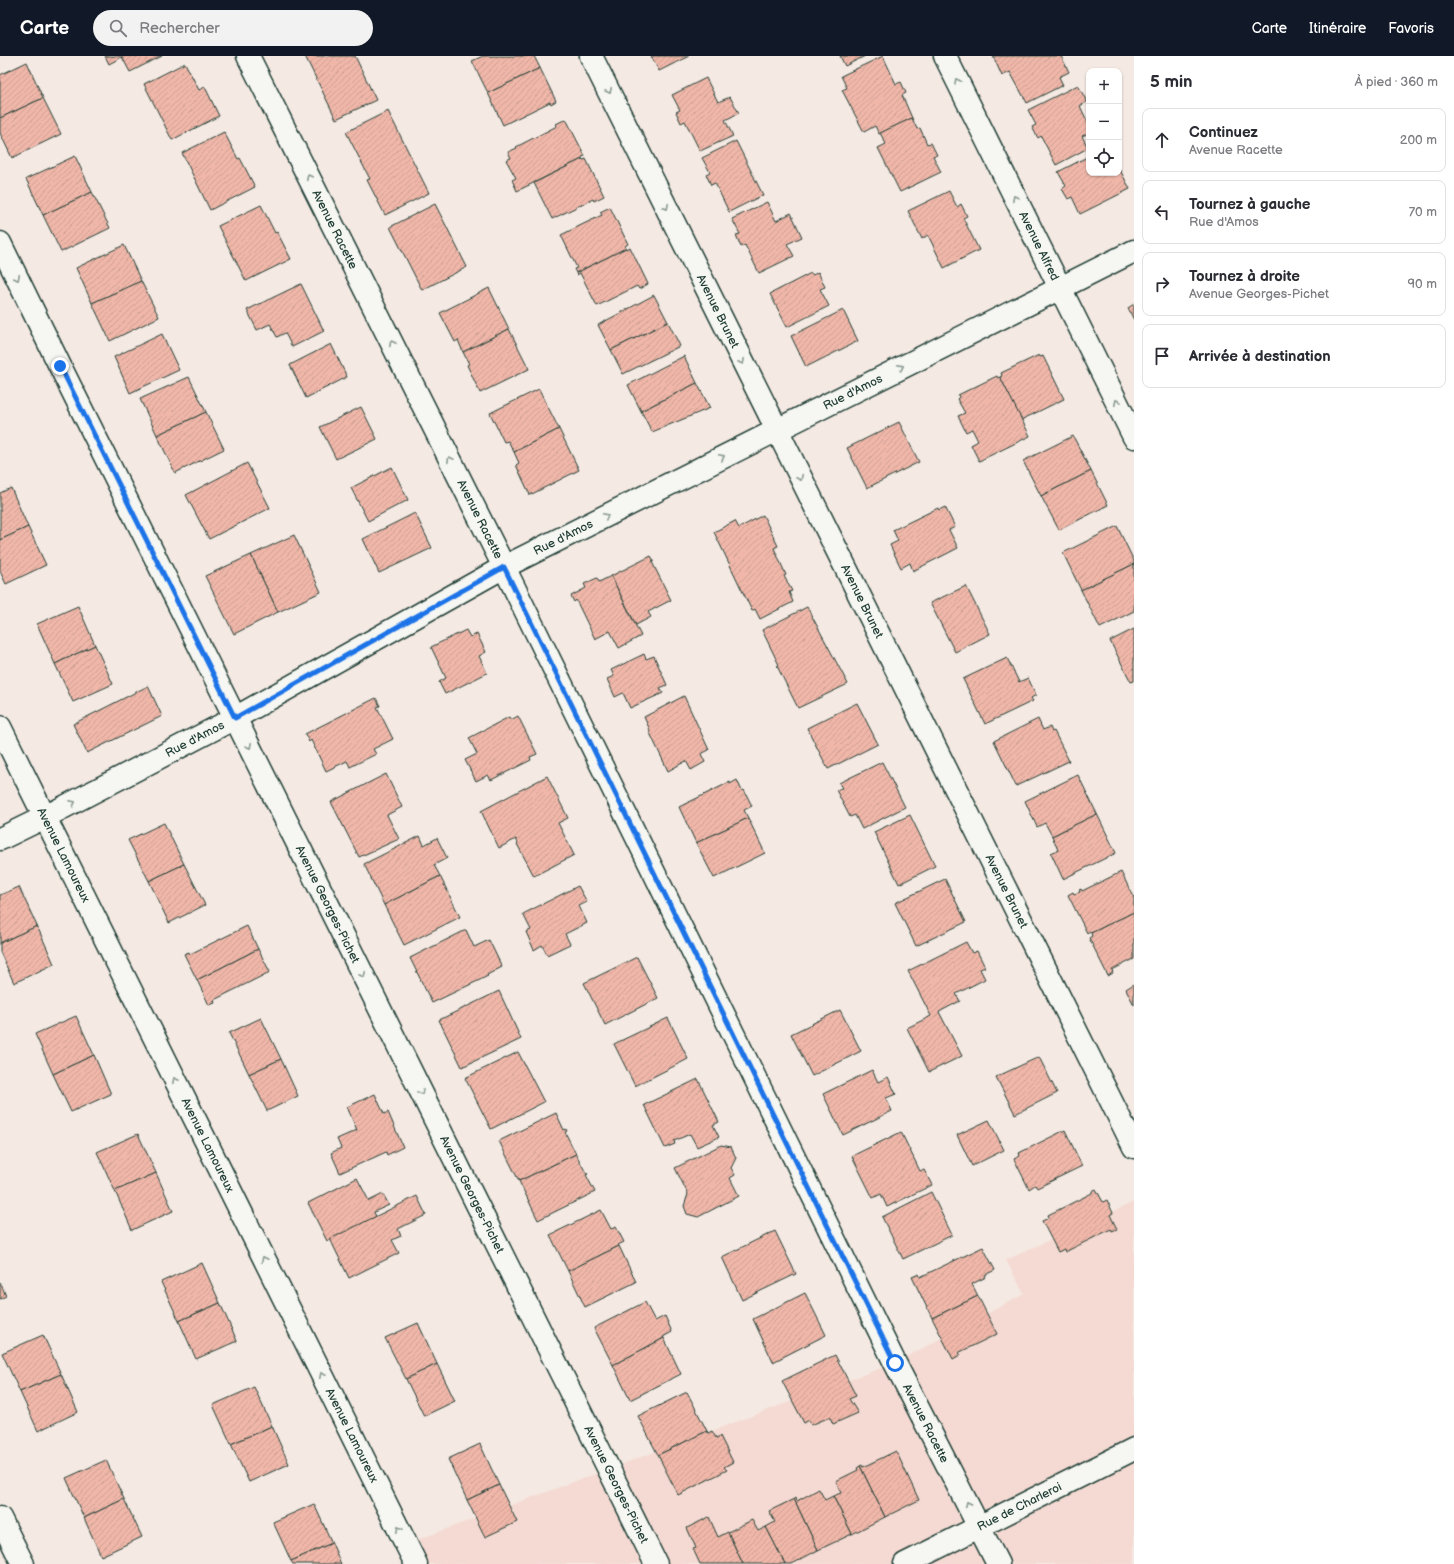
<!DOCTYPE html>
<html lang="fr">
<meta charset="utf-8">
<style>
:root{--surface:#fff;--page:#f2f2f3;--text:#2b2b33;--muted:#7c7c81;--line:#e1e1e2;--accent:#111827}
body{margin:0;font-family:"Balsamiq Sans",sans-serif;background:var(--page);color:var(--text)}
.controls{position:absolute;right:12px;top:12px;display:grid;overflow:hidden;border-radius:8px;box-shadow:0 1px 3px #0004}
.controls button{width:36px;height:36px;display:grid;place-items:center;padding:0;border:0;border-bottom:1px solid var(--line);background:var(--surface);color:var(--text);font:20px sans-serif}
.stop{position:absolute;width:12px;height:12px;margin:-9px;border:3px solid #1a73e8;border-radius:50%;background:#fff}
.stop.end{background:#1a73e8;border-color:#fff;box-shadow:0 1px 4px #0008}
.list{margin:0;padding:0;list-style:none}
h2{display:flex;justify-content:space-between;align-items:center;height:52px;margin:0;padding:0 16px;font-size:17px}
h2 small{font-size:13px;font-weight:400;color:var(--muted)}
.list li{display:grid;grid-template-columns:26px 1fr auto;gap:12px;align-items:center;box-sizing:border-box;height:64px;margin:0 8px 8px;padding:0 8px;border:1px solid var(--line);border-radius:8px}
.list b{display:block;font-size:15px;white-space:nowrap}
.list p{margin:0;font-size:13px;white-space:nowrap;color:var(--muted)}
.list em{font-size:13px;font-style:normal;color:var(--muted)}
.icon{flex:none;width:22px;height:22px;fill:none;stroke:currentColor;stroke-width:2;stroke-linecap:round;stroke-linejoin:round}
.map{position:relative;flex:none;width:1134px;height:1508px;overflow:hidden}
header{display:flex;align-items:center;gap:24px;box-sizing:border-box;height:56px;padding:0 20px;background:var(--accent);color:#fff}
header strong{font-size:19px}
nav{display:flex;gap:22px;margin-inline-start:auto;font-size:14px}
.search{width:280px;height:36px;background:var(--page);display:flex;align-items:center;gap:10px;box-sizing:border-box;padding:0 14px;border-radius:22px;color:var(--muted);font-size:15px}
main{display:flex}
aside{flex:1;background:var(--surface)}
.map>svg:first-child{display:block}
</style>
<header>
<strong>Carte</strong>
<div class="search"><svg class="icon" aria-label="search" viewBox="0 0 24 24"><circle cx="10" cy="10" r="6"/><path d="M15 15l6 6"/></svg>Rechercher</div>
<nav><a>Carte</a><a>Itinéraire</a><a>Favoris</a></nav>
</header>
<main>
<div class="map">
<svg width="1134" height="1508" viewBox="0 0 1134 1508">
<defs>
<pattern id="building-hatch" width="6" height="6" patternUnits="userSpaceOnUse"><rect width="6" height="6" fill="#f0b7a9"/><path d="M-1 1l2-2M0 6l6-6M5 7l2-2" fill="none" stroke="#cd9e92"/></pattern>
</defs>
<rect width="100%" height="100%" fill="#f5e9e3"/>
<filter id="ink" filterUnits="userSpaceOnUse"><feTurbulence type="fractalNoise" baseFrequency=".025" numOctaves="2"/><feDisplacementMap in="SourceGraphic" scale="8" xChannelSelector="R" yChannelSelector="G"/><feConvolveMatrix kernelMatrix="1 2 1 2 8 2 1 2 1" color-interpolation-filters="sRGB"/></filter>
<g filter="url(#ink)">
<!-- built -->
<path fill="#f4dad2" d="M1134 1146V1508H416L406 1488 895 1307 1024 1238 1006 1204Z"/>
<!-- building -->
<g fill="url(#building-hatch)" stroke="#1f3d34">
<path d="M105 0H162L130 16 122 1 109 8Z"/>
<path d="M305 0H355L376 44 336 63Z"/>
<path d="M483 0H534L540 12 488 37 472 5Z"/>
<path d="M651 0H689L659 15Z"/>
<path d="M840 0H865L845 10Z"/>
<path d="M883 0 896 28 901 26 906 37 902 39 912 62 879 78 875 70 864 76 842 34 847 32 841 20Z"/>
<path d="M993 0H1061L1069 16 1059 21 1063 29 1027 47 1010 16 1002 20Z"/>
<path d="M27 6 43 42 0 62V19Z"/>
<path d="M185 7 199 34 205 31 219 60 172 84 144 28Z"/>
<path d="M540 12 556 45 551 48 550 46 503 69 488 37Z"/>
<path d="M706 22 718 46 730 41 739 57 725 64 733 80 700 95 685 65 681 67 676 56 680 54 672 39Z"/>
<path d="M1078 29 1087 46 1080 50 1089 69V77L1082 80 1088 92 1056 109 1041 80 1038 82 1032 71 1036 69 1028 54Z"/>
<path d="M43 42 61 78 12 102 0 77V62Z"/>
<path d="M388 55 429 137 385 159 367 124 370 123 346 76Z"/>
<path d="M912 62 917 73 920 72 927 88 931 87 937 99 933 100 941 116 900 136 878 92 886 88 880 77Z"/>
<path d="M566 63 585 100 582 101V103L517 135 512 124 516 122 506 104 511 102 508 96 517 92 516 91 557 70 556 68Z"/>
<path d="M224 76 238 103 240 102 255 131 210 154 182 97Z"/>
<path d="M736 85 763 139 729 156 715 127 711 129 706 118 710 116 702 102Z"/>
<path d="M75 100 92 136 43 159 26 123Z"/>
<path d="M1089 100V117H1119V112L1130 133 1080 158 1072 141 1068 143 1062 133 1066 130 1058 116Z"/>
<path d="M582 103 583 104 586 103 604 140 594 145 593 143 552 163 534 127Z"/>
<path d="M949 135 957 151 961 148 967 160 963 162 979 194 944 212 928 179 922 183 908 155Z"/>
<path d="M92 136 110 172 61 196 43 159Z"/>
<path d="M767 146 776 165 791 157 802 181 787 188 794 200 759 217 745 189 741 191 736 179 740 178 732 163Z"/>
<path d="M435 148 467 211 422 234 390 171Z"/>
<path d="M261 149 275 177 277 176 291 203 246 225 218 170Z"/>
<path d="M610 151 628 188 625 190 626 192 576 217 574 213 577 212 561 179 602 159 600 156Z"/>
<path d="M124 189 141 225 92 247 76 212Z"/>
<path d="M630 191 648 228 639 233 637 230 597 250 580 217 577 219 576 217 626 192 627 193Z"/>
<path d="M818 216 825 231 820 233 829 250 787 271 770 238 811 217 813 219Z"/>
<path d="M141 225 159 261 110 285 92 247Z"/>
<path d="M301 228 324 275 292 291 285 277 277 281 270 268 257 274 247 254Z"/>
<path d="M489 232 509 273 463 296 458 284 455 286 440 257Z"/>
<path d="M654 239 668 266 611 294 598 269Z"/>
<path d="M1134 248V264L1128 252Z"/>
<path d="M843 254 858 285 806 311 791 280Z"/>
<path d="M668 266 680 290 623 318 611 294Z"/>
<path d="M509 273 529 313 480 337 467 309 469 308 463 296Z"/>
<path d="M162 278 179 314 130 337 114 301Z"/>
<path d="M331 288 347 321 306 342 290 309Z"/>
<path d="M1039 299 1040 301 1043 300 1064 343 1021 364 1000 321 1002 320 1001 317Z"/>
<path d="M684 300 697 327 641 355 628 329Z"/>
<path d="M997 320 998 322 1000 321 1030 380 979 405 971 389 978 385 972 373 966 376 958 360 965 357 957 343 959 341 958 339Z"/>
<path d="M189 321 206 356 157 379 140 343Z"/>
<path d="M697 327 710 352 652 376 641 355Z"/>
<path d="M539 333 559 373 514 396 508 385 504 386 490 357Z"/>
<path d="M361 351 377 383 336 403 320 371Z"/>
<path d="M206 356 224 393 175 417 157 379Z"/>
<path d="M899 366 919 406 867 432 847 392Z"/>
<path d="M559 373 579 414 530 439 516 409 519 407 514 396Z"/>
<path d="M1073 380 1091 415 1041 440 1023 405Z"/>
<path d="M247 407 270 452 209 483 186 439Z"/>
<path d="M392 411 408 444 368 465 351 432Z"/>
<path d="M1091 415 1108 449 1059 474 1041 440Z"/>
<path d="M11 432 28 471 0 484V437Z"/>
<path d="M945 451 955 471 949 474 958 492 913 515 910 507 901 512 890 489 898 485 893 474 938 452 939 454Z"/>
<path d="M415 457 432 492 379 517 363 483Z"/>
<path d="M763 459 778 490 774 492 786 519 784 520 792 535 789 536 793 546 760 563 755 553 752 555 714 476 735 465 739 472Z"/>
<path d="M1117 470 1134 505V508L1081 534 1063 497Z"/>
<path d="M28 471 46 509 6 528 0 515V484Z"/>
<path d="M294 479 321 536 278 556 251 499Z"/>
<path d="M251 499 278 556 234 578 205 520Z"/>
<path d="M651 500 654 505 652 506 671 544 648 556 651 561 636 569 611 520Z"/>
<path d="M1134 508V555L1100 572 1081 534Z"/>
<path d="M611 520 641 580 619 592 610 575 595 583 576 544 574 546 571 540 586 532 584 528 597 522 599 526Z"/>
<path d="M966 530 990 578 955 596 930 547Z"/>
<path d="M78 550 95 589 55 608 37 568Z"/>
<path d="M807 551 848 628 798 652 777 610 779 609 762 574Z"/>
<path d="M1134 573V625L1131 626 1110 585Z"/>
<path d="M466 574 470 581 477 578 486 596 479 600 487 617 445 638 439 626 446 622 431 591Z"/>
<path d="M95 589 113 628 73 646 55 608Z"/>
<path d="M644 598 646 603 654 600 667 629 660 632 663 637 630 652 623 637 615 641 607 623 614 620 611 614Z"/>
<path d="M1007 602 1019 626 1028 622 1036 639 1031 642 1033 645 985 668 963 623Z"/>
<path d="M148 630 162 660 87 697 73 668Z"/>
<path d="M684 640 709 694 701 698 705 706 691 714 686 705 668 715 649 675 650 674 644 661Z"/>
<path d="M376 642 380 650 377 651 393 683 373 693 376 698 350 711 347 705 326 715 311 684 309 686 305 678Z"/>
<path d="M857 647 878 688 828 713 807 672Z"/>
<path d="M518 660 537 698 530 701 531 704 491 724 488 719 476 725 465 704 477 698 469 682 509 661 511 664Z"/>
<path d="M1038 663 1043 674 1050 671 1052 676 1054 675 1069 705 1016 730 994 685Z"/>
<path d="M882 706 905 751 862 773 855 759 850 761 836 734 842 732 839 727Z"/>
<path d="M386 718 402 751 387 759 399 783 359 801 331 746Z"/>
<path d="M1078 719 1097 758 1052 780 1045 767 1037 771 1025 745Z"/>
<path d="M547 720 568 762 558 767 574 799 534 820 517 788 518 787 516 783 499 792 481 755Z"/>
<path d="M737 724 742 735 744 734 752 750 744 754 748 762 696 787 679 751 730 726V728Z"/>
<path d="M1097 758 1116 797 1063 823 1051 797 1058 794 1052 780Z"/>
<path d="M910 759 935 810 899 828 874 776Z"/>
<path d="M748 762 765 797 714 822 696 787Z"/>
<path d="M164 767 184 808 149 825 128 784Z"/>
<path d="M420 780 424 789 437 782 447 802 434 809 440 820 384 849 364 808Z"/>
<path d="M184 808 205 849 169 867 149 825Z"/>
<path d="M1121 816 1134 842V856L1091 877 1090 875 1087 877 1068 839 1073 836 1074 838 1080 836 1079 834 1081 833 1082 835Z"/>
<path d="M440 820 460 861 404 889 384 849Z"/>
<path d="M945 823 966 866 916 890 895 847Z"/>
<path d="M578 830 587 846 579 850 587 867 565 878 570 888 547 899 542 889 534 894 526 876 531 874 523 858Z"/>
<path d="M19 831 37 870 0 887V839Z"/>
<path d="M1134 856V903L1112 914 1113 917 1108 920 1089 882 1092 880 1091 877Z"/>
<path d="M37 870 54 908 14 927 0 896V887Z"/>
<path d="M247 870 258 893 197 924 184 898 189 896 190 898Z"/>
<path d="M466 874 474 891 489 884 502 911 487 919 488 920 432 947 410 902Z"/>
<path d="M966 886 972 897 977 895 985 911 980 913 985 923 956 938 960 945 939 956 962 1000 929 1016 907 972 931 960 908 915Z"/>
<path d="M258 893 270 916 214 944 215 947 209 949 197 924Z"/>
<path d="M637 901 658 942 605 969 584 927Z"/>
<path d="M1134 928V949L1126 933Z"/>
<path d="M499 935 521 983 462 1011 439 964Z"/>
<path d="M840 954 861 995 812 1020 791 978Z"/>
<path d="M76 960 94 999 53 1018 35 978Z"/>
<path d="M261 962 281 1003 249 1018 229 977Z"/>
<path d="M668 962 688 1003 635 1030 614 988Z"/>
<path d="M518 996 544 1046 491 1073 465 1022Z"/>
<path d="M94 999 111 1038 71 1056 53 1018Z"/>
<path d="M1039 1001 1057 1037 1015 1058 996 1021Z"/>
<path d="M281 1003 298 1040 267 1055 249 1018Z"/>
<path d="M872 1014 878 1026 888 1021 896 1038 886 1042 892 1055 843 1079 823 1038Z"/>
<path d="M698 1023 719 1066 713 1069 719 1081 697 1091 690 1078 674 1085 675 1088 665 1092 644 1049Z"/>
<path d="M375 1038 384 1058 388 1056 403 1091 387 1099 386 1096 340 1117 331 1097 341 1092 337 1083 357 1074 347 1051Z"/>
<path d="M556 1057 564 1074 566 1073 567 1075 565 1076 576 1098 519 1125 499 1085Z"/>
<path d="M989 1064 1004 1094 972 1110 957 1079Z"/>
<path d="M1065 1074 1082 1110 1037 1132 1035 1129 1029 1133 1014 1103 1020 1100 1019 1097Z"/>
<path d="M901 1076 920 1115 924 1114 932 1129 887 1151 881 1138 873 1142 852 1100Z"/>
<path d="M138 1078 156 1117 115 1135 97 1096Z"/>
<path d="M721 1089 731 1091 736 1102 731 1112 735 1119 730 1122 739 1140 698 1161 687 1158 684 1150 688 1138 675 1112Z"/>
<path d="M576 1098 586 1117 588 1118 586 1119 595 1136 538 1164 519 1125Z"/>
<path d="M156 1117 173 1155 132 1174 115 1135Z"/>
<path d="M357 1122 369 1145 383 1138 389 1149 374 1156 376 1161 327 1185 308 1147Z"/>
<path d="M1096 1133 1103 1146 1107 1144 1113 1157 1110 1159 1117 1173 1112 1175 1111 1173 1065 1196 1064 1193 1058 1196 1042 1165 1049 1162 1048 1159 1092 1137V1135Z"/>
<path d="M931 1136 952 1179 903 1203 882 1161Z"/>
<path d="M417 1140 426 1159 398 1173 401 1180 392 1184 399 1197 349 1222 330 1183Z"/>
<path d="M601 1154 611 1173 616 1171 624 1186 618 1189 619 1190 568 1215 550 1179Z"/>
<path d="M775 1175 796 1218 742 1244 722 1201Z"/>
<path d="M619 1190 636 1226 585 1251 568 1215Z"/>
<path d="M983 1191 995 1214 985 1219 986 1221 972 1228 978 1240 932 1262 912 1221 919 1218 920 1221Z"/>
<path d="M202 1207 220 1247 179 1265 161 1226Z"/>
<path d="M0 1226 6 1240 0 1243Z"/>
<path d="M805 1237 826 1279 773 1306 753 1263Z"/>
<path d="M978 1240 997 1278 958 1297 960 1299 953 1303 932 1262Z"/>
<path d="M645 1246 655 1265 665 1260 672 1276 663 1281 664 1282 613 1309 594 1272Z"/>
<path d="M220 1247 237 1285 196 1303 179 1265Z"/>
<path d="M418 1267 437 1308 406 1323 385 1282Z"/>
<path d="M43 1279 61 1318 20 1336 2 1297Z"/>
<path d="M664 1282 681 1318 630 1344 613 1309Z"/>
<path d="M835 1299 856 1340 849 1343 858 1357 833 1368 830 1361 811 1369 809 1364 804 1367 782 1325Z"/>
<path d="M437 1308 455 1345 424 1360 406 1323Z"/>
<path d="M61 1318 78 1356 38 1375 20 1336Z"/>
<path d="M254 1331 272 1370 231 1388 213 1349Z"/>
<path d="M687 1336 707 1375 658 1399 638 1360Z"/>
<path d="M272 1370 289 1408 249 1426 231 1388Z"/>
<path d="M707 1375 708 1377 712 1375 716 1382 720 1380 733 1406 724 1411 727 1414 678 1439 658 1399Z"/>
<path d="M480 1388 499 1429 467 1444 448 1403Z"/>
<path d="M896 1395 919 1444 885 1461 860 1410 862 1409 863 1411Z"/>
<path d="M106 1404 124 1443 84 1462 66 1422Z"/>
<path d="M860 1410 885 1461 852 1478 833 1440 841 1437 836 1425 858 1414 857 1412Z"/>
<path d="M499 1429 517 1466 485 1481 467 1444Z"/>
<path d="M819 1433 825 1444 833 1440 852 1478 818 1494 794 1443 796 1442 797 1445Z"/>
<path d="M124 1443 142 1481 101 1500 84 1462Z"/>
<path d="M794 1443 818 1494 792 1508H785L766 1471 775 1466 769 1455Z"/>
<path d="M314 1448 332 1487 291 1505 273 1466Z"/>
<path d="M709 1461 718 1481 728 1476 743 1508H700L693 1493 696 1492 687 1472Z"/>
<path d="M752 1464 758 1475 766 1471 785 1508H743L728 1476Z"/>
<path d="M332 1487 341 1508H293L291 1505Z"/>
</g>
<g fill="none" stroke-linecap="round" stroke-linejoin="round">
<!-- minor casing -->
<g stroke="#1f3d34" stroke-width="25">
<g id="minor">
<path id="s1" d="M248 0 504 511 895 1307 998 1508"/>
<path id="s2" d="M591 0 1134 1091"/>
<path id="s3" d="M945 0 1134 381"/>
<path id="s4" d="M0 187 60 310 656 1508"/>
<path id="s5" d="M0 671 416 1508"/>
<path id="s6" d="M0 783 45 761 235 662 504 511 1134 195"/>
<path d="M0 1462 23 1508"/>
<path id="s7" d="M905 1508 1134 1393"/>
</g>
</g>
<!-- minor -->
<use href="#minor" stroke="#f6f6f2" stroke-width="22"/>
</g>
<!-- one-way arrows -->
<defs><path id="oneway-chevron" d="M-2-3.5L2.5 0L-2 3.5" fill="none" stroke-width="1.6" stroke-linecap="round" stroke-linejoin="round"/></defs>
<g stroke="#8a9a93">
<use href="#oneway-chevron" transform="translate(957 25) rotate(-117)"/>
<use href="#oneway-chevron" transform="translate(609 35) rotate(64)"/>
<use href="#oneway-chevron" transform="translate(309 121) rotate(-117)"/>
<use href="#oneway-chevron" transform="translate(1015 142) rotate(-117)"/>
<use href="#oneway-chevron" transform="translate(666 151) rotate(64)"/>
<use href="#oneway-chevron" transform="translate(17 222) rotate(64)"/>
<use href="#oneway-chevron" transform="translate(392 287) rotate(-117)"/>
<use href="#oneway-chevron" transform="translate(742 306) rotate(64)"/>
<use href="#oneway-chevron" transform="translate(901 311) rotate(-27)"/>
<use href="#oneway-chevron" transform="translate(1117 346) rotate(-116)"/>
<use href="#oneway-chevron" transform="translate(722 401) rotate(-27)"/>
<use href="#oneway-chevron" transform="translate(450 403) rotate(-117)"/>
<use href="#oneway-chevron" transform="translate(800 422) rotate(63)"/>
<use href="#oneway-chevron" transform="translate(606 460) rotate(-27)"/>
<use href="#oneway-chevron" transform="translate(249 690) rotate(64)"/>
<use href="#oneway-chevron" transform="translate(73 747) rotate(-28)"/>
<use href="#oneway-chevron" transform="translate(363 919) rotate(64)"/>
<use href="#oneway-chevron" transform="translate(175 1024) rotate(-116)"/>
<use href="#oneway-chevron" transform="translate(421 1036) rotate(64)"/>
<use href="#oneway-chevron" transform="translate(264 1203) rotate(-116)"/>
<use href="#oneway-chevron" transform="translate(322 1319) rotate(-116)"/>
<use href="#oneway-chevron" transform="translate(968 1448) rotate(-117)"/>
<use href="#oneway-chevron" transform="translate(399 1473) rotate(-116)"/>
</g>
</g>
<g fill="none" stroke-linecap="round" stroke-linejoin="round" filter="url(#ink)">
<!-- route -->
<path stroke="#1a73e8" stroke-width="5" d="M60 310 235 662 504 511 895 1307"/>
</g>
<g text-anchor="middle" stroke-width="3" stroke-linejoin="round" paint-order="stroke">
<!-- street labels -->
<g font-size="12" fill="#1f3d34" stroke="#f6f6f2">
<text dy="4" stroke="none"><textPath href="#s1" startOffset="194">Avenue Racette</textPath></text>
<text dy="4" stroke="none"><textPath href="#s3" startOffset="212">Avenue Alfred</textPath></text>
<text dy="4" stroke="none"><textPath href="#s2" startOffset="285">Avenue Brunet</textPath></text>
<text dy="4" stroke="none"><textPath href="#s6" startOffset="963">Rue d'Amos</textPath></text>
<text dy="4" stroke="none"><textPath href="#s1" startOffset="518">Avenue Racette</textPath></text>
<text dy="4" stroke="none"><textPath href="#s6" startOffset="639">Rue d'Amos</textPath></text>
<text dy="4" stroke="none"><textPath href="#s2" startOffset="609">Avenue Brunet</textPath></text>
<text dy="4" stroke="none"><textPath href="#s6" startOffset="219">Rue d'Amos</textPath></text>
<text dy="4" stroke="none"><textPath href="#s5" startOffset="143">Avenue Lamoureux</textPath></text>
<text dy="4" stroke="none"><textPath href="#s2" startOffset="933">Avenue Brunet</textPath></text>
<text dy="4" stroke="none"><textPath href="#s4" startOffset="738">Avenue Georges-Pichet</textPath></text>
<text dy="4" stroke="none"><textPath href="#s5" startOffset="467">Avenue Lamoureux</textPath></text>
<text dy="4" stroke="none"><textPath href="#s4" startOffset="1062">Avenue Georges-Pichet</textPath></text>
<text dy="4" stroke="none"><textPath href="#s1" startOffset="1526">Avenue Racette</textPath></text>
<text dy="4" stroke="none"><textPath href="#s5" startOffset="791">Avenue Lamoureux</textPath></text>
<text dy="4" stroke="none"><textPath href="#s4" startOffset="1386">Avenue Georges-Pichet</textPath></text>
<text dy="4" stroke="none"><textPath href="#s7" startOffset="128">Rue de Charleroi</textPath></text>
</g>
</g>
</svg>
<div class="controls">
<button>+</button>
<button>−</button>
<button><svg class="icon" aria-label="locate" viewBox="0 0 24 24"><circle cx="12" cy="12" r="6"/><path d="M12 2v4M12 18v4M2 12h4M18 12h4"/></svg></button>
</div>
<div class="stop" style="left:895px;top:1307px"></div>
<div class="stop end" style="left:60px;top:310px"></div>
</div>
<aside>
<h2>5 min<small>À pied · 360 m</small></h2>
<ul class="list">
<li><svg class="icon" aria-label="ahead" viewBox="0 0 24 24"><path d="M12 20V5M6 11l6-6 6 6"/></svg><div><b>Continuez</b><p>Avenue Racette</p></div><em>200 m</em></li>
<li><svg class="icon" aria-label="left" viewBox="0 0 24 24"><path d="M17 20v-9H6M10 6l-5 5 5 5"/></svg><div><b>Tournez à gauche</b><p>Rue d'Amos</p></div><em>70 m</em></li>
<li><svg class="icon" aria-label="right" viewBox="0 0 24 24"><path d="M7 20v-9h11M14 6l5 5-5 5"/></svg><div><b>Tournez à droite</b><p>Avenue Georges-Pichet</p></div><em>90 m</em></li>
<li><svg class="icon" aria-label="arrive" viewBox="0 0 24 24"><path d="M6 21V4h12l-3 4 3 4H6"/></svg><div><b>Arrivée à destination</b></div></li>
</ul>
</aside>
</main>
